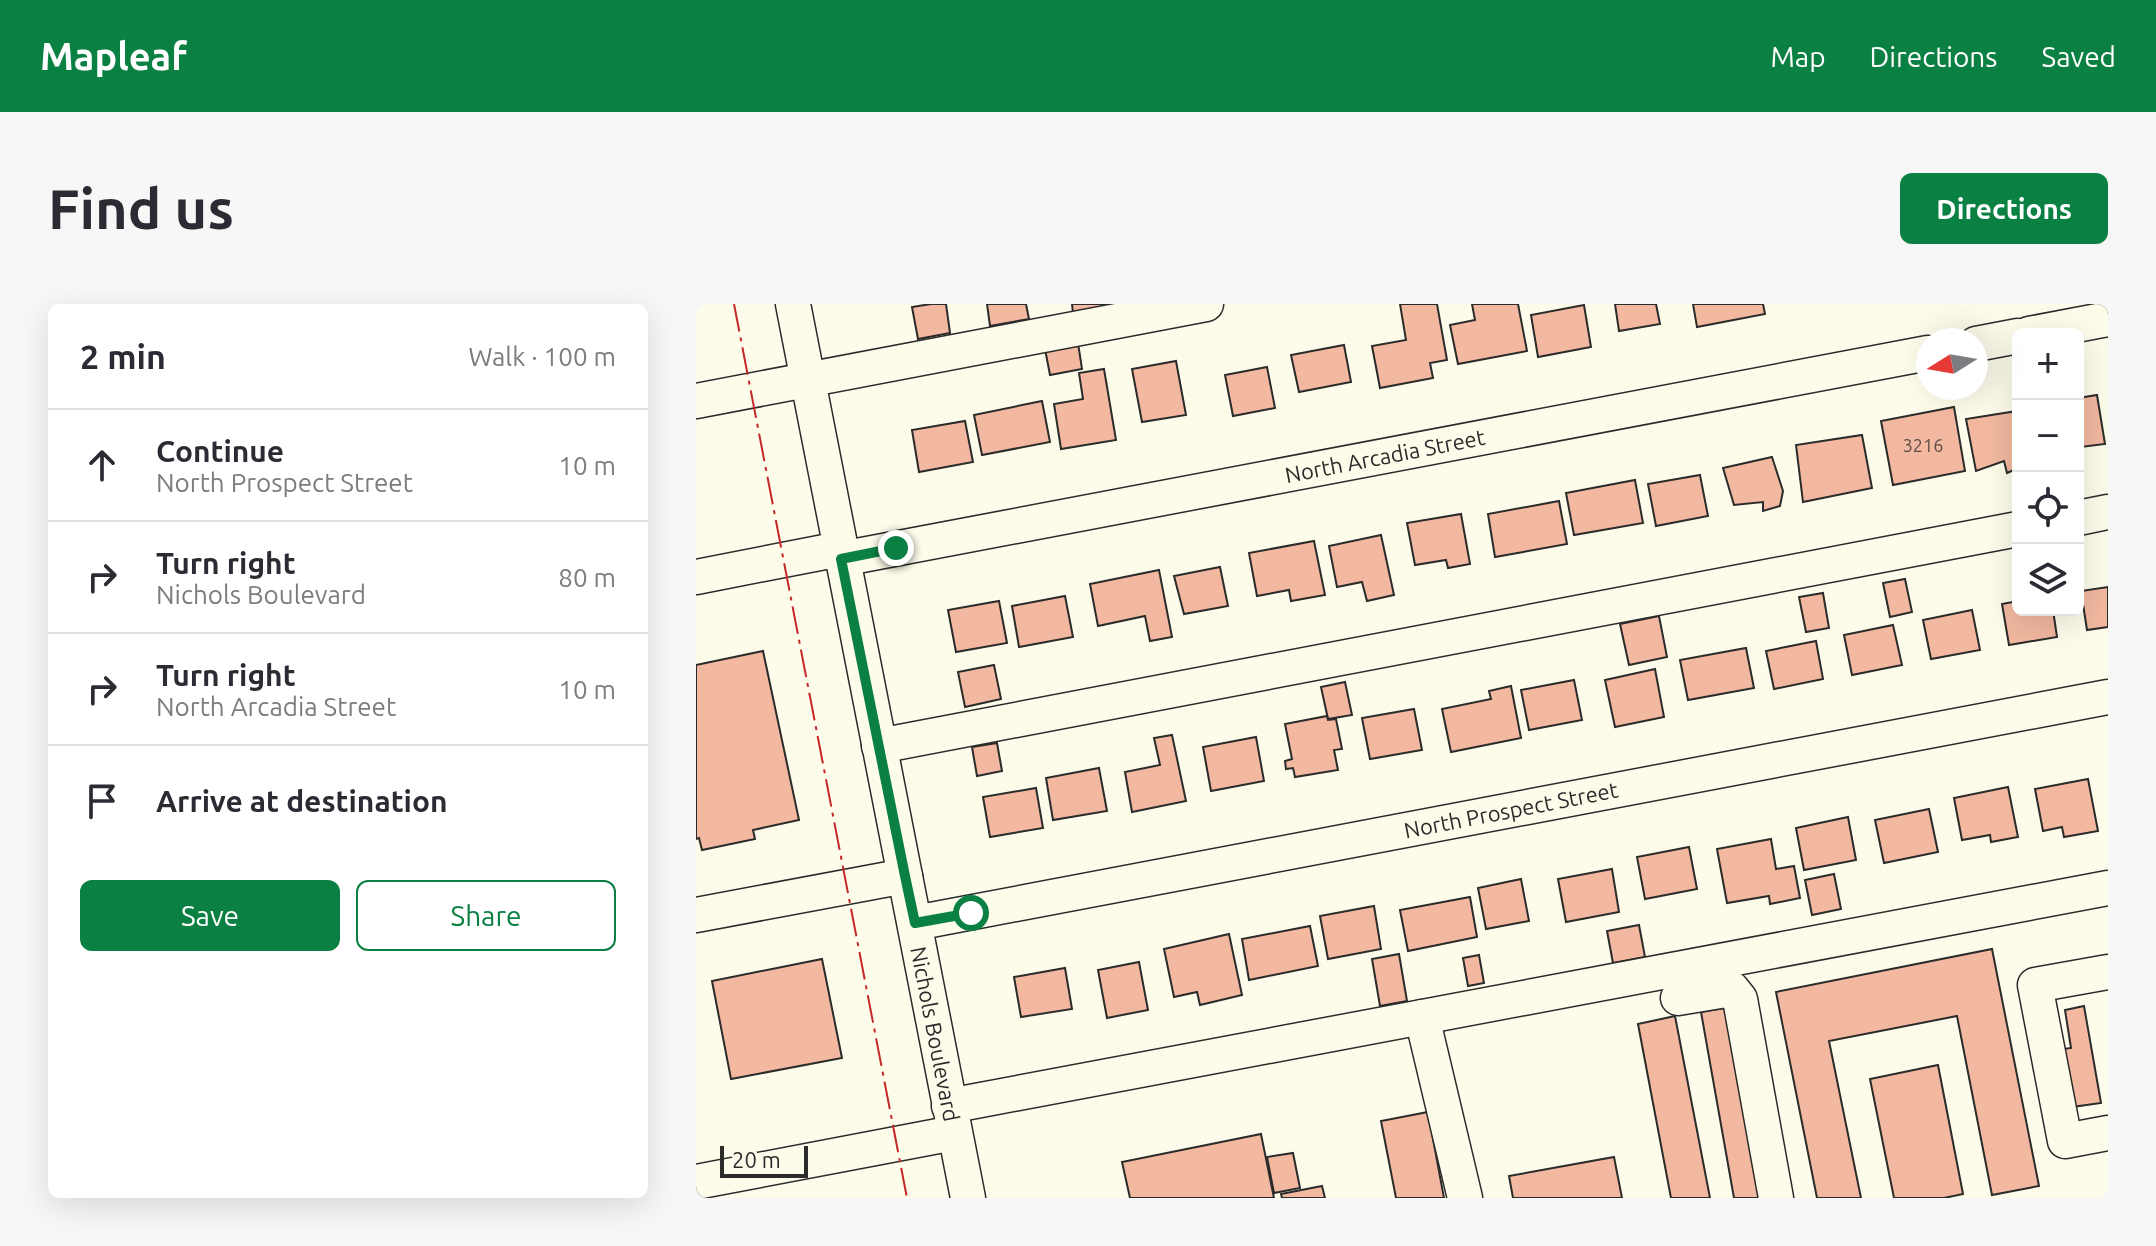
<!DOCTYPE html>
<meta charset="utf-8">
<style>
:root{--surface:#fff;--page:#f7f7f7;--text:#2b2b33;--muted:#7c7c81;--line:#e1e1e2;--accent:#0b8043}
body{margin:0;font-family:Ubuntu,sans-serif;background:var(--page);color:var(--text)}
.controls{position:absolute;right:24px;top:24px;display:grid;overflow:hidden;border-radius:12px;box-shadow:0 8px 32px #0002}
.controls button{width:72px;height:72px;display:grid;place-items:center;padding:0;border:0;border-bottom:2px solid var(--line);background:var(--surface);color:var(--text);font:40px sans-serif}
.compass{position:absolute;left:1220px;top:24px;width:72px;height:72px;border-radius:50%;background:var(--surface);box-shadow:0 8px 32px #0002;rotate:259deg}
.scale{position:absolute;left:24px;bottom:20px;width:88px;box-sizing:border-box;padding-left:8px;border:4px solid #2b2b2b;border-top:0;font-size:22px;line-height:28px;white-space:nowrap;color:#2b2b2b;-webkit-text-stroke:6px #fdfbea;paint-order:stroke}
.stop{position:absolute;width:24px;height:24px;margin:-18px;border:6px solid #0b8043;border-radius:50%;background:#fff}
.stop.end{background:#0b8043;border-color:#fff;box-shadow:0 2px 8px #0008}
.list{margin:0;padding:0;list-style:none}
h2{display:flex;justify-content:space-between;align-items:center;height:104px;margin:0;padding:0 32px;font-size:34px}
h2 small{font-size:26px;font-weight:400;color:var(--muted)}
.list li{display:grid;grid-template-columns:52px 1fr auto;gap:24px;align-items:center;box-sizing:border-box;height:112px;padding:0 32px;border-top:2px solid var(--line)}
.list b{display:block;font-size:30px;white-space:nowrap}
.list p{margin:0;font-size:26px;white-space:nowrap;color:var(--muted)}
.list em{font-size:26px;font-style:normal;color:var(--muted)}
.actions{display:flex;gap:16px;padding:24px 32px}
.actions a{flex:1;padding:18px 0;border:2px solid var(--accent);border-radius:12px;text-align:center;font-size:28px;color:var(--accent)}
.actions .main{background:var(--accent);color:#fff}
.icon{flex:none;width:44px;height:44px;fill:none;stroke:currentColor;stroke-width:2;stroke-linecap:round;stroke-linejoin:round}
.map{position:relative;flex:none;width:1412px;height:894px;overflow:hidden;border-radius:12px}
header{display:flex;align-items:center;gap:48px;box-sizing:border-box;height:112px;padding:0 40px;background:var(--accent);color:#fff}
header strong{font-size:38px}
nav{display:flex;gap:44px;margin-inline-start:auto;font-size:28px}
.intro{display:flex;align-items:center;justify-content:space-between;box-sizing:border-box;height:192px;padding:0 48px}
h1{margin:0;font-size:56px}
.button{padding:20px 36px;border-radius:12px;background:var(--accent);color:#fff;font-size:28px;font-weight:700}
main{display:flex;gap:48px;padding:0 48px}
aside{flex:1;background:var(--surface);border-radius:12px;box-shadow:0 8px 32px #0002}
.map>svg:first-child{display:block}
</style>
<header>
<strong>Mapleaf</strong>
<nav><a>Map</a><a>Directions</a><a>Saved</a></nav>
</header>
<div class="intro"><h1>Find us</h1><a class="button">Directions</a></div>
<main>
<aside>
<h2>2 min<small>Walk · 100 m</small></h2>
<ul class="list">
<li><svg class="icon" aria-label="ahead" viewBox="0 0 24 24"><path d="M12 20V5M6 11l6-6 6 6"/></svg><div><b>Continue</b><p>North Prospect Street</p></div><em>10 m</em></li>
<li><svg class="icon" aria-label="right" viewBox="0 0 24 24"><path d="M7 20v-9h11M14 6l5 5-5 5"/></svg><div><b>Turn right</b><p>Nichols Boulevard</p></div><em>80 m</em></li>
<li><svg class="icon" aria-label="right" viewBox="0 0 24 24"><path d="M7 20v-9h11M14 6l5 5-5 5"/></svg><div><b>Turn right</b><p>North Arcadia Street</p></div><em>10 m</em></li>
<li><svg class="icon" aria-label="arrive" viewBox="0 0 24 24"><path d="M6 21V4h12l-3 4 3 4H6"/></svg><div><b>Arrive at destination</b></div></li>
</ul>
<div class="actions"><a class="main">Save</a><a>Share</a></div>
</aside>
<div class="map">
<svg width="1412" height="894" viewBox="0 0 1412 894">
<rect width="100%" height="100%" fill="#fdfbea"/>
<!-- building -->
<g fill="#f2b8a0" stroke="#2b2b2b" stroke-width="2">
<path d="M235 0H250L254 29 222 35 216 3Z"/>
<path d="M291 0H330L333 15 294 22Z"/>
<path d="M376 0H410L411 3 377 9Z"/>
<path d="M704 0H741L751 56 734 59 737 74 684 84 676 42 710 36Z"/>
<path d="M776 0H822L831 47 762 60 754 21 779 16Z"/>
<path d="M919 0H960L964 20 923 27Z"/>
<path d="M997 0H1067L1069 10 1001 23Z"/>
<path d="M888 1 895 43 842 53 835 11Z"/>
<path d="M382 39 386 65 354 71 349 45Z"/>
<path d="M648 41 655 78 603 88 595 51Z"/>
<path d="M480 57 490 111 446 118 436 65Z"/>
<path d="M571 63 579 104 537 112 529 71Z"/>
<path d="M408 65 420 136 365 145 358 100 387 95 383 69Z"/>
<path d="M1401 91 1409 140 1385 143 1382 138V94Z"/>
<path d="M346 97 354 138 286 151 278 111Z"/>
<path d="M1258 103 1269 167 1197 181 1185 117Z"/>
<path d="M1321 107 1322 164 1311 169 1308 157 1280 167 1270 115Z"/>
<path d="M269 117 277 158 223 168 216 126Z"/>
<path d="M1166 131 1176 184 1107 198 1100 141Z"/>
<path d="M1076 153 1087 187 1084 202 1067 207V198L1038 201 1027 164Z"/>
<path d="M1004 171 1012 212 960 222 952 180Z"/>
<path d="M939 176 947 219 878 231 870 189Z"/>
<path d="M863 197 871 240 799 253 792 210Z"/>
<path d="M765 210 774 260 752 264 750 256 719 261 711 219Z"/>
<path d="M685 231 698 291 671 297 666 278 641 283 633 242Z"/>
<path d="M618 237 629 291 595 297 593 286 561 292 553 249Z"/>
<path d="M524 263 532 302 488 310 478 272Z"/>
<path d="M463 266 476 333 454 337 449 312 402 322 394 280Z"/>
<path d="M1209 275 1216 308 1194 313 1187 279Z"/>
<path d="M1412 283V323L1391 326 1385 287Z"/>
<path d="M1127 289 1133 324 1110 328 1103 293Z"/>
<path d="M369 292 377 333 323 343 316 302Z"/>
<path d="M303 297 311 339 260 348 252 306Z"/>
<path d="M1322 297V306H1357L1361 333 1313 341 1306 300Z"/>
<path d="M1276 306 1284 346 1235 355 1227 316Z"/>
<path d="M963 312 971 353 933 361 924 320Z"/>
<path d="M1197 321 1206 361 1156 371 1148 331Z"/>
<path d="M1120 337 1127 375 1078 385 1070 347Z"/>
<path d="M1050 344 1058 384 992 396 984 356Z"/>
<path d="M67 347 103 516 57 526 59 535 6 546 3 534 0 535V361Z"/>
<path d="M298 361 305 395 269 403 262 368Z"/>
<path d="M959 365 968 413 919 423 909 376Z"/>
<path d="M878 376 886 416 833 426 825 386Z"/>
<path d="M649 378 656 411 632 415 625 383Z"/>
<path d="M815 382 825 434 755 448 746 405 795 395 793 387Z"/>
<path d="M718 405 726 446 674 455 666 414Z"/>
<path d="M631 412 632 416 640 415 646 445 638 446 642 466 599 473 597 464 590 465 589 457 596 455 589 420Z"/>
<path d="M476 431 490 497 436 508 429 468 464 461 458 434Z"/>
<path d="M560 433 568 477 515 487 507 443Z"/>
<path d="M301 439 306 467 281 472 276 443Z"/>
<path d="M403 464 411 507 357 516 350 474Z"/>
<path d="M1392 475 1402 527 1368 533 1366 523 1347 527 1339 485Z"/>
<path d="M1312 483 1322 533 1295 538 1294 531 1266 536 1258 494Z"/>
<path d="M340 484 347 524 294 533 287 493Z"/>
<path d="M1233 505 1242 548 1188 559 1179 516Z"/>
<path d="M1152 513 1160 556 1108 566 1100 524Z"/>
<path d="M1075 535 1080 565 1098 562 1104 594 1074 600 1073 592 1031 599 1021 545Z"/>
<path d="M993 543 1001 585 949 595 941 553Z"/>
<path d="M916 565 923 608 870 618 862 575Z"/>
<path d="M1138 570 1145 605 1116 611 1109 576Z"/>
<path d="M825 575 833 617 790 625 782 584Z"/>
<path d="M774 593 781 633 712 647 704 606Z"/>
<path d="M678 602 685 645 632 655 624 612Z"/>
<path d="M943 621 949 653 917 659 911 627Z"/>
<path d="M614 622 622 662 553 676 546 635Z"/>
<path d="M533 630 546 691 504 701 501 688 478 693 468 645Z"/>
<path d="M1296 645 1343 882 1296 891 1261 712 1133 737 1165 894H1121L1080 688Z"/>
<path d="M703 650 711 697 684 702 676 655Z"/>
<path d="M783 651 788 679 772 682 767 654Z"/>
<path d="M126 655 146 754 35 775 16 677Z"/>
<path d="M443 658 452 706 411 714 402 666Z"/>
<path d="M369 664 376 705 325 713 318 673Z"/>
<path d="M1040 702 1075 894H1038L1005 708Z"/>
<path d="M1388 702 1405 799 1376 803 1367 745 1375 744 1369 706Z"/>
<path d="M979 712 1014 894H975L942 720Z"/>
<path d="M1242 761 1267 890 1248 894H1198L1174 775Z"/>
<path d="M732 808 748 894H700L685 817Z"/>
<path d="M565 830 578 894H434L426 858Z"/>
<path d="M597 849 604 884 578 889 571 853Z"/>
<path d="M918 853 926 894H817L813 872Z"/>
<path d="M626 882 629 894H586L585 890Z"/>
</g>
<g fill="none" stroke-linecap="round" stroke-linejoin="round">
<!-- minor casing -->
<g stroke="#2b2b2b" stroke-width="37">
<g id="minor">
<path d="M97 0 272 894"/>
<path d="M1333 30 1412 15"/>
<path d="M1280 40 1322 32"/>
<path d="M0 97 510 0"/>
<path d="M1382 214 1412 208"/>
<path d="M145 255 1232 49"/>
<path d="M0 273 144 245"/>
<path d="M183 442 1322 225"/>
<path d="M0 611 209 572"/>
<path d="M219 619 1412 393"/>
<path d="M1412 668 1339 681 1369 837 1412 829"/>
<path d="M982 694 1036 685 1044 695 1080 894"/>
<path d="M726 713 769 894"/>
<path d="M253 802 1412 584"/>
<path d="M0 878 258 829"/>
</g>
</g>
<!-- minor -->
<use href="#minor" stroke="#fdfbea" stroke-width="34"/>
<!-- power -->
<path stroke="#c62828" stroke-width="2" stroke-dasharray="28 6 4 6" stroke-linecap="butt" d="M38 0 211 894"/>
</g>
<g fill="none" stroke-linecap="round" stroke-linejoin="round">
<!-- route -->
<path stroke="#0b8043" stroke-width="10" d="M200 244 145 255 209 572 219 619 275 609"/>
</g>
<g text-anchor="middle" stroke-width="6" stroke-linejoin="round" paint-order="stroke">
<!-- number labels -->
<g font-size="18" fill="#5d4e48">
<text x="1227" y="148">3216</text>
</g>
<!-- street labels -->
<g font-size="22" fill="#2b2b2b" stroke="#fdfbea">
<text transform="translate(689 152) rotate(-11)" y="8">North Arcadia Street</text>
<text transform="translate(815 506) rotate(-11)" y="8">North Prospect Street</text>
<text transform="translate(239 730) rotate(79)" y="8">Nichols Boulevard</text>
</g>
</g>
</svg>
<div class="controls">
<button>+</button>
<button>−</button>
<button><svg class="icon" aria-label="locate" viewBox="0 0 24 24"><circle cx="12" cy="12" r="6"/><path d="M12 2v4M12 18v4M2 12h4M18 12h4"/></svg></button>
<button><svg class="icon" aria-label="layers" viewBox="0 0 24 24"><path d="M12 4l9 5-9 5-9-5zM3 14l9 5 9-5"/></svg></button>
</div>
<svg class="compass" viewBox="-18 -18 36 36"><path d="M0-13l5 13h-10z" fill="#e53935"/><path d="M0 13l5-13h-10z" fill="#7c7c81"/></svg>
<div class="scale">20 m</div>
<div class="stop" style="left:275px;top:609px"></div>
<div class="stop end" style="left:200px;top:244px"></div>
</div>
</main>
